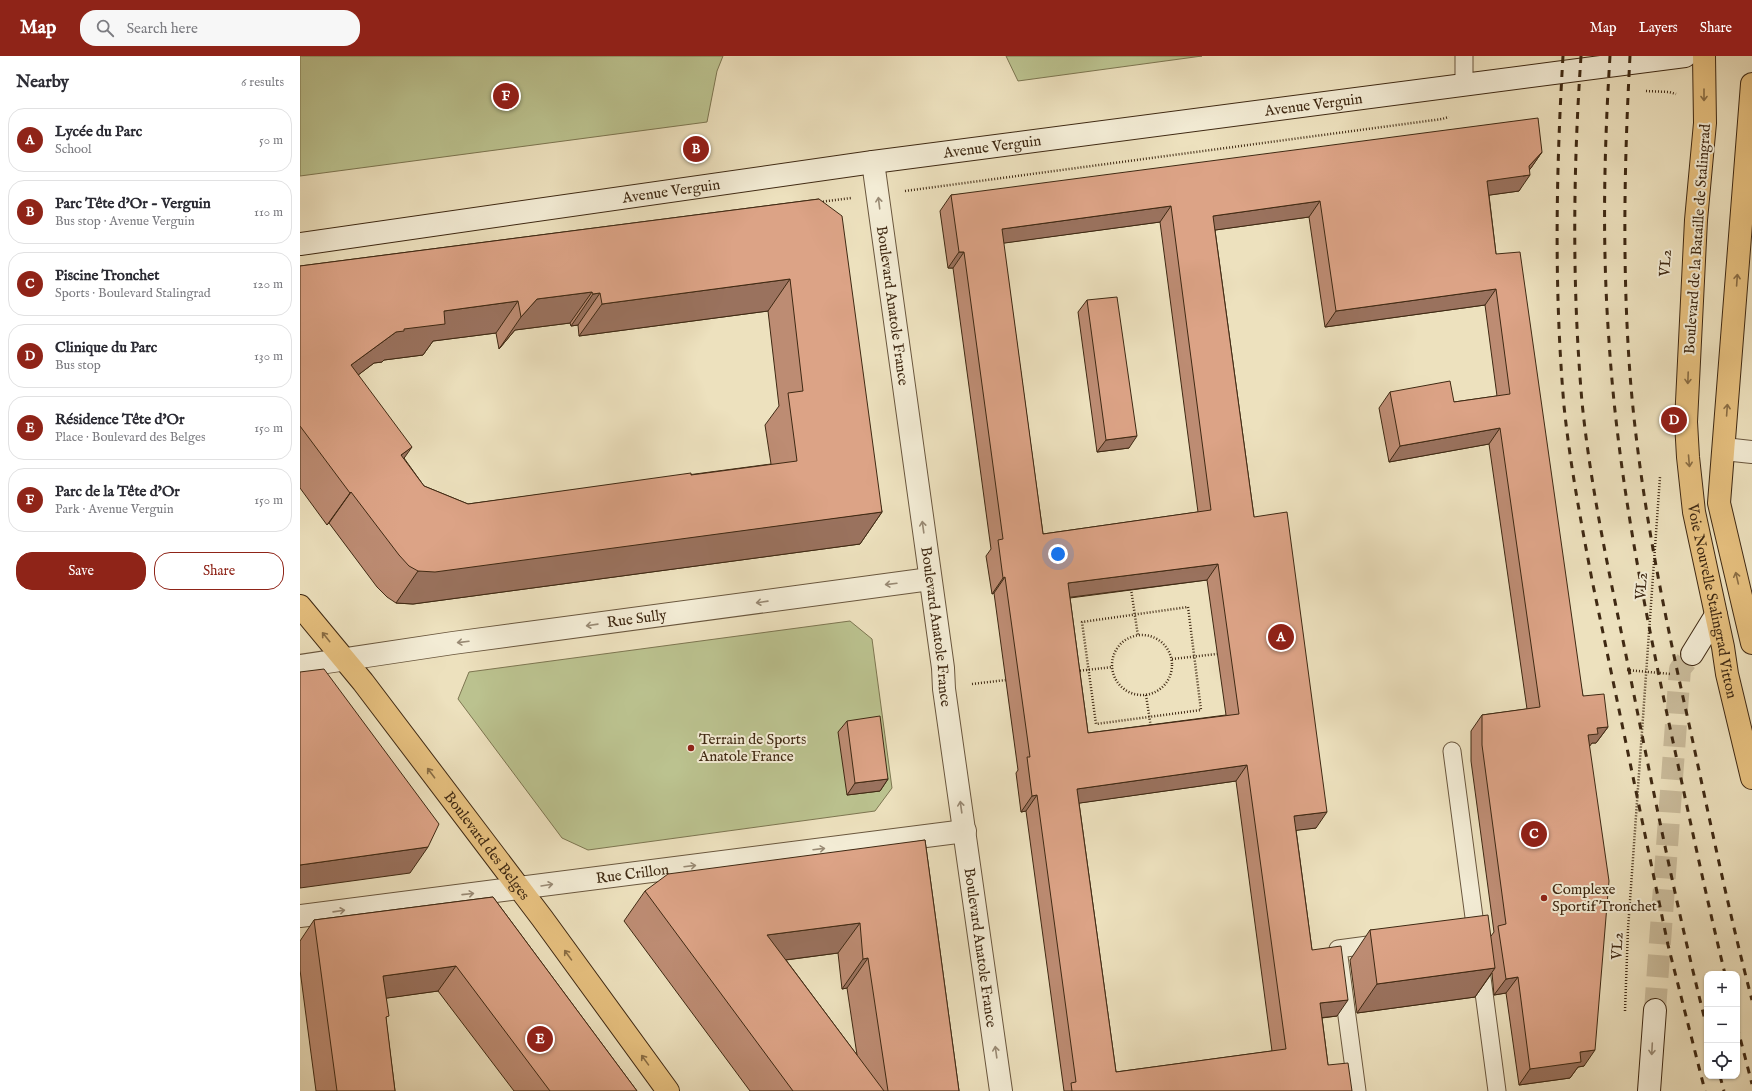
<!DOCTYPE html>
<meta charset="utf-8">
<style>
:root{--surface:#fff;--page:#f7f7f7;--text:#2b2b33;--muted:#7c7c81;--line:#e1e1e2;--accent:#8f2418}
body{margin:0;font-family:"IM FELL English",serif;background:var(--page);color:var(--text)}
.controls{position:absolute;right:12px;bottom:12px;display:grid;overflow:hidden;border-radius:8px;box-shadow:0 1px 3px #0004}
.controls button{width:36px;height:36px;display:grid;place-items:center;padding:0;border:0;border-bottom:1px solid var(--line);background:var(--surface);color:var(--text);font:20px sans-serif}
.you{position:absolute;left:758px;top:498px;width:14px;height:14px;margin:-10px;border:3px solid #fff;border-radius:50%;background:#1a73e8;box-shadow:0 0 0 6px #1a73e833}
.badge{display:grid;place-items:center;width:26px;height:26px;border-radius:50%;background:var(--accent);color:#fff;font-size:13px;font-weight:700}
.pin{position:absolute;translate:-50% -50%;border:2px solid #fff;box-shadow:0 1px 4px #0006}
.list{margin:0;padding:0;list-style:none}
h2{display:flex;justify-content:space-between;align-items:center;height:52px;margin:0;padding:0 16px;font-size:17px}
h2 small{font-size:13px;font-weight:400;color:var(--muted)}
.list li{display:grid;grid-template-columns:26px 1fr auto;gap:12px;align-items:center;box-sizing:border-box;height:64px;margin:0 8px 8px;padding:0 8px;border:1px solid var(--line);border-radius:16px}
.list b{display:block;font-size:15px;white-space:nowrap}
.list p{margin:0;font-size:13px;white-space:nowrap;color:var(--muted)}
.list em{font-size:13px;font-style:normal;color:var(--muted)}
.actions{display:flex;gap:8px;padding:12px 16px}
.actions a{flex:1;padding:9px 0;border:1px solid var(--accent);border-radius:16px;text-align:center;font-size:14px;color:var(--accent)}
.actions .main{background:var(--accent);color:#fff}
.icon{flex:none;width:22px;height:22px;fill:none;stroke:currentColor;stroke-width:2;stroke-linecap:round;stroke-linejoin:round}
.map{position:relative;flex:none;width:1452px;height:1035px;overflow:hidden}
header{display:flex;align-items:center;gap:24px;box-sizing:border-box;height:56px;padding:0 20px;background:var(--accent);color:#fff}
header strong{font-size:19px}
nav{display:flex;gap:22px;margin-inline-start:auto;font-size:14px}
.search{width:280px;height:36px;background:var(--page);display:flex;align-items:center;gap:10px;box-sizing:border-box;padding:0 14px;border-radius:16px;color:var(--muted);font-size:15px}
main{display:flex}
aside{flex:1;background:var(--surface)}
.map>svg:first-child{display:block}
</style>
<header>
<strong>Map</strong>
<div class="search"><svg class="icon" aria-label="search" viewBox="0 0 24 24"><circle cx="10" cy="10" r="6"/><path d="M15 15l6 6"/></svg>Search here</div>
<nav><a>Map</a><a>Layers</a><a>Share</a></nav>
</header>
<main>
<aside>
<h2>Nearby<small>6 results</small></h2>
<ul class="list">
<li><span class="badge">A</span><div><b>Lycée du Parc</b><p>School</p></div><em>50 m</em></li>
<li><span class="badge">B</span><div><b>Parc Tête d'Or - Verguin</b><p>Bus stop · Avenue Verguin</p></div><em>110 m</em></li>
<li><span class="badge">C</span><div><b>Piscine Tronchet</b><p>Sports · Boulevard Stalingrad</p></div><em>120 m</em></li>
<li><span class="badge">D</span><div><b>Clinique du Parc</b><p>Bus stop</p></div><em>130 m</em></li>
<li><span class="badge">E</span><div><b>Résidence Tête d'Or</b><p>Place · Boulevard des Belges</p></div><em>150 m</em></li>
<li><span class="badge">F</span><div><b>Parc de la Tête d'Or</b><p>Park · Avenue Verguin</p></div><em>150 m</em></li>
</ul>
<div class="actions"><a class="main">Save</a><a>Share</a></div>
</aside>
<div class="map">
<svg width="1452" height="1035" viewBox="0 0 1452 1035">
<rect width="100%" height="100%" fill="#ede1be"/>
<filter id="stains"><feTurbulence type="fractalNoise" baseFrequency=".005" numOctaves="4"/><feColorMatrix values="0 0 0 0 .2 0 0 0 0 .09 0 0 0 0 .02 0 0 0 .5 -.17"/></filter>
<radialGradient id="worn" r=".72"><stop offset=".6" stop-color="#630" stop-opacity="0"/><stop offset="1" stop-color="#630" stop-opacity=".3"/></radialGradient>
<!-- green -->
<g fill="#bbc28f" stroke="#7d7651">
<path d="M0 0H423L417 15 407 66 0 120Z"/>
<path d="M706 0H902L718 25Z"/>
<path d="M550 565 572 583 592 732 575 755 288 794 262 782 158 643 169 616Z"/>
</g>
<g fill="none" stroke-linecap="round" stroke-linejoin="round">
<!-- secondary-tunnel -->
<path stroke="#cabc9c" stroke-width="22" stroke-dasharray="22 11" stroke-linecap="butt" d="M1355 954 1380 613 1392 598"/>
<!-- lane casing -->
<g stroke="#6a573e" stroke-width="19">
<g id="lane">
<path d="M1164 0V29"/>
<path d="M1152 695 1197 1035"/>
<path d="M1057 1035 1038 893 1083 887"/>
</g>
</g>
<!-- street casing -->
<g stroke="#6a573e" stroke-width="24">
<g id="street">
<path id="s1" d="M573 106 643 612 644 633 701 1035"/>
<path d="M1424 393 1452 396"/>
<path id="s2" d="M0 610 153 587 630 523"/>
<path id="s3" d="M0 860 665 775"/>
</g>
</g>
<!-- secondary casing -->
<g stroke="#3f2913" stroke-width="24">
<g id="secondary">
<path id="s4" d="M0 188 573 106 1385 0"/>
<path d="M1392 598 1416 559"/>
<path d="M1349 1035 1355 954"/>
</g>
</g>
<!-- primary casing -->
<g stroke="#3f2913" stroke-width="24">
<g id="primary">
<path id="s5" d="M1404 0 1405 67 1396 164 1386 366 1388 401 1394 456 1423 591 1427 618 1452 722"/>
<path d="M1452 28 1419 447 1452 587"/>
<path id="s6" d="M0 550 63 626 242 862 368 1035"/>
</g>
</g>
<!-- path -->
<g stroke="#3f2913" stroke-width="2.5" stroke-dasharray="1 2" stroke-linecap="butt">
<path d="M1346 35 1369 36 1376 38"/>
<path d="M605 135 1142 63 1149 61"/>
<path d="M520 146 551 142"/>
<path d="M831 533 838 580"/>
<path d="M888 551 901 654 796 668 782 566Z"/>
<circle cx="842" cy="609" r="30"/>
<path d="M872 603 917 598"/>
<path d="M1327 614 1371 618"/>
<path d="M777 615 813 611"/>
<path d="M672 628 706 624"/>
<path d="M846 639 851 672"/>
<path d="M1325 955 1328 873 1360 421"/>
</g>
<!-- lane -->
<use href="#lane" stroke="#f3ecd5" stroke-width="17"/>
<!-- street -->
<use href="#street" stroke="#f3ecd5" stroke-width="22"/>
<!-- secondary -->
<use href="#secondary" stroke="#f3ecd5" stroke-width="22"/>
<!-- primary -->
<use href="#primary" stroke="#e6c07f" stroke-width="22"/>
<!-- rail -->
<g stroke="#3f2913" stroke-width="3" stroke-dasharray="7 7" stroke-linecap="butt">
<path d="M1263 0C1256 117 1254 233 1264 350 1270 408 1281 466 1292 524L1368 889 1405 1035"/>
<path d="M1281 0C1273 116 1272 231 1282 346 1291 436 1311 525 1329 614 1353 734 1377 854 1407 972"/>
<path d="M1310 0C1304 95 1302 190 1309 285 1317 411 1341 535 1367 658 1386 745 1404 832 1425 918"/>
<path d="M1330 0C1324 111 1322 221 1331 331 1341 445 1364 557 1389 668 1409 760 1428 853 1452 944"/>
<path d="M1437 970 1452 1028"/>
<path d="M1420 1020 1424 1035"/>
</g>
</g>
<!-- wall -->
<g fill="#bd8c73" stroke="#3f2913" fill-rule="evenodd">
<path d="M1242 96 1230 113 1219 135 1189 139 1196 198 1283 640 1308 671 1296 687H1292L1289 690 1284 1010 1278 1011 1270 1022 1219 1029 1206 937 1194 939 1192 917 1175 941 1057 957 1050 904 1070 874 1191 880 1194 876 1171 705V675L1182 659 1227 653 1189 388 1089 406 1079 352 1090 336 1154 346 1197 340 1185 249 1025 271 1009 161 915 174 954 461 1016 772 996 774 1012 894 1037 960 1022 962 1028 1009 1052 1035H764L726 755 721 756 716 717 718 714 694 537 692 538 686 500 691 493 653 212H648L640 155 651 139ZM860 166 898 456 743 478 703 187ZM907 524 926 659 788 677 770 542ZM936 725 972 995 816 1016 779 747Z"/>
<path d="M519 143 582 456 560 488 113 548 96 547 87 541 77 531 29 467 27 469 0 432V210ZM468 255 479 350 465 369 471 408 168 448 124 430 104 402 58 319 74 307 82 306 84 304 123 299 133 285 196 277 199 293 215 274 270 267 271 270 278 269 279 280Z"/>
<path d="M787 244 829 392 797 396 778 256Z"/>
<path d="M547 665 588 723 580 735 547 739 538 676Z"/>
<path d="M625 784 659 1035H450L324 865 345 835ZM538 897 542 933 547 932 557 999 486 904Z"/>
<path d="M193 841 337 1035H214L138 935 86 942V964L95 1035H16L0 914V885L14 864Z"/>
</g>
<!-- shaded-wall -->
<g fill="#9a725e" stroke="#3f2913">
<path d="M1242 96 1231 112 1223 120 1230 119 1219 135 1176 141 1187 125 1229 110Z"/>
<path d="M1020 145 1009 161 901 176 913 160Z"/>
<path d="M871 150 860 166 690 189 702 173Z"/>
<path d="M659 196H664L653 212H648Z"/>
<path d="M490 223 468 255 279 280 302 248Z"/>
<path d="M1196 233 1185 249 1025 271 1036 255Z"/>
<path d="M292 236 270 267 215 274 199 293 221 261 237 243Z"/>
<path d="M300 237 278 269 271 270 293 238Z"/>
<path d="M218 245 196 277 133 285 123 299 84 304 82 306 74 307 29 341 51 309 96 276 144 255Z"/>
<path d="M1200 372 1189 388 1089 406 1100 390Z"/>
<path d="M837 380 829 392 797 396 806 384Z"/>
<path d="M112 391 90 422 101 399Z"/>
<path d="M51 436 29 467 27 469 50 437Z"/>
<path d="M582 456 560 488 113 548 96 547 118 515Z"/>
<path d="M918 508 907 524 756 543 768 527Z"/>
<path d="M705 521 694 537 692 538 703 522Z"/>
<path d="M1308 671 1296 687H1292L1287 694 1288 679 1297 672Z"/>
<path d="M947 709 936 725 766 749 777 733Z"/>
<path d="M588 723 580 735 547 739 555 727Z"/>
<path d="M737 739 726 755 721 756 732 740Z"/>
<path d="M1027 756 1016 772 983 776 994 760Z"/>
<path d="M128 791 110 817 0 832V809Z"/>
<path d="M560 867 538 897 446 909 467 879Z"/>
<path d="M568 902 547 932 542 933 563 903Z"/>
<path d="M156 910 138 935 66 945 83 920Z"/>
<path d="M1195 912 1175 941 1057 957 1077 928Z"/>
<path d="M1218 921 1206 937 1194 939 1206 923Z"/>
<path d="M1048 944 1037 960 1009 963 1020 947Z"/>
<path d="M1295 994 1284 1010 1278 1011 1270 1022 1219 1029 1230 1013 1280 996Z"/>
</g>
<!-- building -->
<g fill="#dca386" stroke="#3f2913" fill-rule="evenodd">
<path d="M1238 62 1242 96 1229 110 1230 119 1187 125 1196 198 1220 196 1283 640 1304 638 1308 671 1297 672 1298 678 1288 679 1309 825 1295 994 1280 996 1281 1006 1230 1013 1218 921 1206 923 1198 870 1206 868 1182 689V659L1240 651 1200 372 1100 390 1090 336 1150 325 1154 346 1210 338 1196 233 1036 255 1020 145 913 160 954 461 987 456 1027 756 994 760 1012 894 1041 890 1048 944 1020 947 1028 1009 1048 1007 1052 1035H772L771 1027 776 1026 737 739 732 740 727 701H730L705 521 703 522 698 484 703 483 664 196H659L651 139ZM871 150 911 454 743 478 702 173ZM918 508 939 658 788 677 768 527ZM947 709 986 993 816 1016 777 733Z"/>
<path d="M519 143 542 160 582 456 135 516 118 515 109 510 99 499 51 436 50 437 0 370V210ZM490 223 503 335 488 337 497 405 391 419V417L168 448 124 430 101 399 112 391 51 309 96 276 104 275V273L145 268 144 255 218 245 221 261 237 243 292 236 293 238 300 237 302 248Z"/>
<path d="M817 241 837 380 806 384 787 244Z"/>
<path d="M24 613 139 768 128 791 0 809V616Z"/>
<path d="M580 660 588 723 555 727 547 665Z"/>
<path d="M625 784 659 1035H588L568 902 563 903 560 867 467 879 584 1035H493L345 835 368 818Z"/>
<path d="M193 841 337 1035H250L156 910 83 920 89 960 86 961 95 1035H37L14 864Z"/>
<path d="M1188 859 1195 912 1077 928 1070 874Z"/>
</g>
<!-- one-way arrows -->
<defs><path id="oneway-shaft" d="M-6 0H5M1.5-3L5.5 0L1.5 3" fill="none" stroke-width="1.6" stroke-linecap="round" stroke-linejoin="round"/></defs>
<g stroke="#8a6d44">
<use href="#oneway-shaft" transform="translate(1404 39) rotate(90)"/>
<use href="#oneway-shaft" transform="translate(1437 224) rotate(-86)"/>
<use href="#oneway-shaft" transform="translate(1388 322) rotate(92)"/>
<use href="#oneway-shaft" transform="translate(1427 354) rotate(-86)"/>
<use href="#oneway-shaft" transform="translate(1389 405) rotate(85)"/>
<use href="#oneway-shaft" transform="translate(1437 522) rotate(-103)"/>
<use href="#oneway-shaft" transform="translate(26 581) rotate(-129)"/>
<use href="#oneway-shaft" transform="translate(131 717) rotate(-127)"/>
<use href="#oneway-shaft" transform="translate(268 899) rotate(-126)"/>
<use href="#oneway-shaft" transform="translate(345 1004) rotate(-126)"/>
</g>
<g stroke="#998a74">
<use href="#oneway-shaft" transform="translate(579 147) rotate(-97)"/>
<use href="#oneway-shaft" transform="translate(623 471) rotate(-98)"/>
<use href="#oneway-shaft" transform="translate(591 528) rotate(173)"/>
<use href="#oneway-shaft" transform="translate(462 546) rotate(172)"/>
<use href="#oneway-shaft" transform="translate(292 569) rotate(172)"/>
<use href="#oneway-shaft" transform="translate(163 586) rotate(173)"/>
<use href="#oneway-shaft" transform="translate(661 751) rotate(-98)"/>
<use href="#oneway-shaft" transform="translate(519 793) rotate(-7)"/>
<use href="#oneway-shaft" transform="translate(390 810) rotate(-7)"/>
<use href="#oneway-shaft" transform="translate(247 829) rotate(-9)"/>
<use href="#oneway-shaft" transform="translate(168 838) rotate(-6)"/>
<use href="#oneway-shaft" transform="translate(39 855) rotate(-8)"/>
<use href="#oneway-shaft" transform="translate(1352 993) rotate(93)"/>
<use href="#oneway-shaft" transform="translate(696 996) rotate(-98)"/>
</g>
<!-- markers -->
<g fill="#8f2418" stroke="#f3ecd5" stroke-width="1.5">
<circle cx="391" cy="692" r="4"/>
<circle cx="1244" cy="842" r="4"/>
</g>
<g text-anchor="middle" stroke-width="4" stroke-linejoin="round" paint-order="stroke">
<!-- street labels -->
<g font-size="15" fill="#3f2913" stroke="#f3ecd5">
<text dy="5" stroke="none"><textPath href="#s4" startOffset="1023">Avenue Verguin</textPath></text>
<text dy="5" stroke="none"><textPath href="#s4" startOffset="699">Avenue Verguin</textPath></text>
<text dy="5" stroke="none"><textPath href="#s4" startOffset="375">Avenue Verguin</textPath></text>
<text transform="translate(1397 183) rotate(-86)" y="5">Boulevard de la Bataille de Stalingrad</text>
<text transform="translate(1365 207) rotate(-86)" y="5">VL2</text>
<text dy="5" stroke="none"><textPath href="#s1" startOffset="145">Boulevard Anatole France</textPath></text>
<text transform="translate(1341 530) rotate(-86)" y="5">VL2</text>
<text dy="5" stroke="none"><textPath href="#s5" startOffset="548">Voie Nouvelle Stalingrad Vitton</textPath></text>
<text dy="5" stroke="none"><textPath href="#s2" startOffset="340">Rue Sully</textPath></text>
<text dy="5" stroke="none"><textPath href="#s1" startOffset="469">Boulevard Anatole France</textPath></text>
<text dy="5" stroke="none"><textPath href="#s6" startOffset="304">Boulevard des Belges</textPath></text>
<text dy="5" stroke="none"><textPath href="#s3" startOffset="335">Rue Crillon</textPath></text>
<text transform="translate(1317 890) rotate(-87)" y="5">VL2</text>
<text dy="5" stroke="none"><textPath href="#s1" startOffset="793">Boulevard Anatole France</textPath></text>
</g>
<!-- poi labels -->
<g font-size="15" fill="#3f2913" stroke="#f3ecd5" text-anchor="start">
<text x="399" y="688">Terrain de Sports<tspan x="399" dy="17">Anatole France</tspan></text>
<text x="1252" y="838">Complexe<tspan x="1252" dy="17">Sportif Tronchet</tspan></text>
</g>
</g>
<rect width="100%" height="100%" filter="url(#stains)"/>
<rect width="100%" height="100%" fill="url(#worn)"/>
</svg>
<div class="controls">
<button>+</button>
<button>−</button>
<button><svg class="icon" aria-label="locate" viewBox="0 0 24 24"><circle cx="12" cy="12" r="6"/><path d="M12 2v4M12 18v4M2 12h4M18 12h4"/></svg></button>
</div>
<div class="you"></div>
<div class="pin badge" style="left:981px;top:581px">A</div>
<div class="pin badge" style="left:396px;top:93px">B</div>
<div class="pin badge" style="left:1234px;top:778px">C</div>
<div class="pin badge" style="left:1374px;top:364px">D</div>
<div class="pin badge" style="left:240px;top:983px">E</div>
<div class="pin badge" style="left:206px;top:40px">F</div>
</div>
</main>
